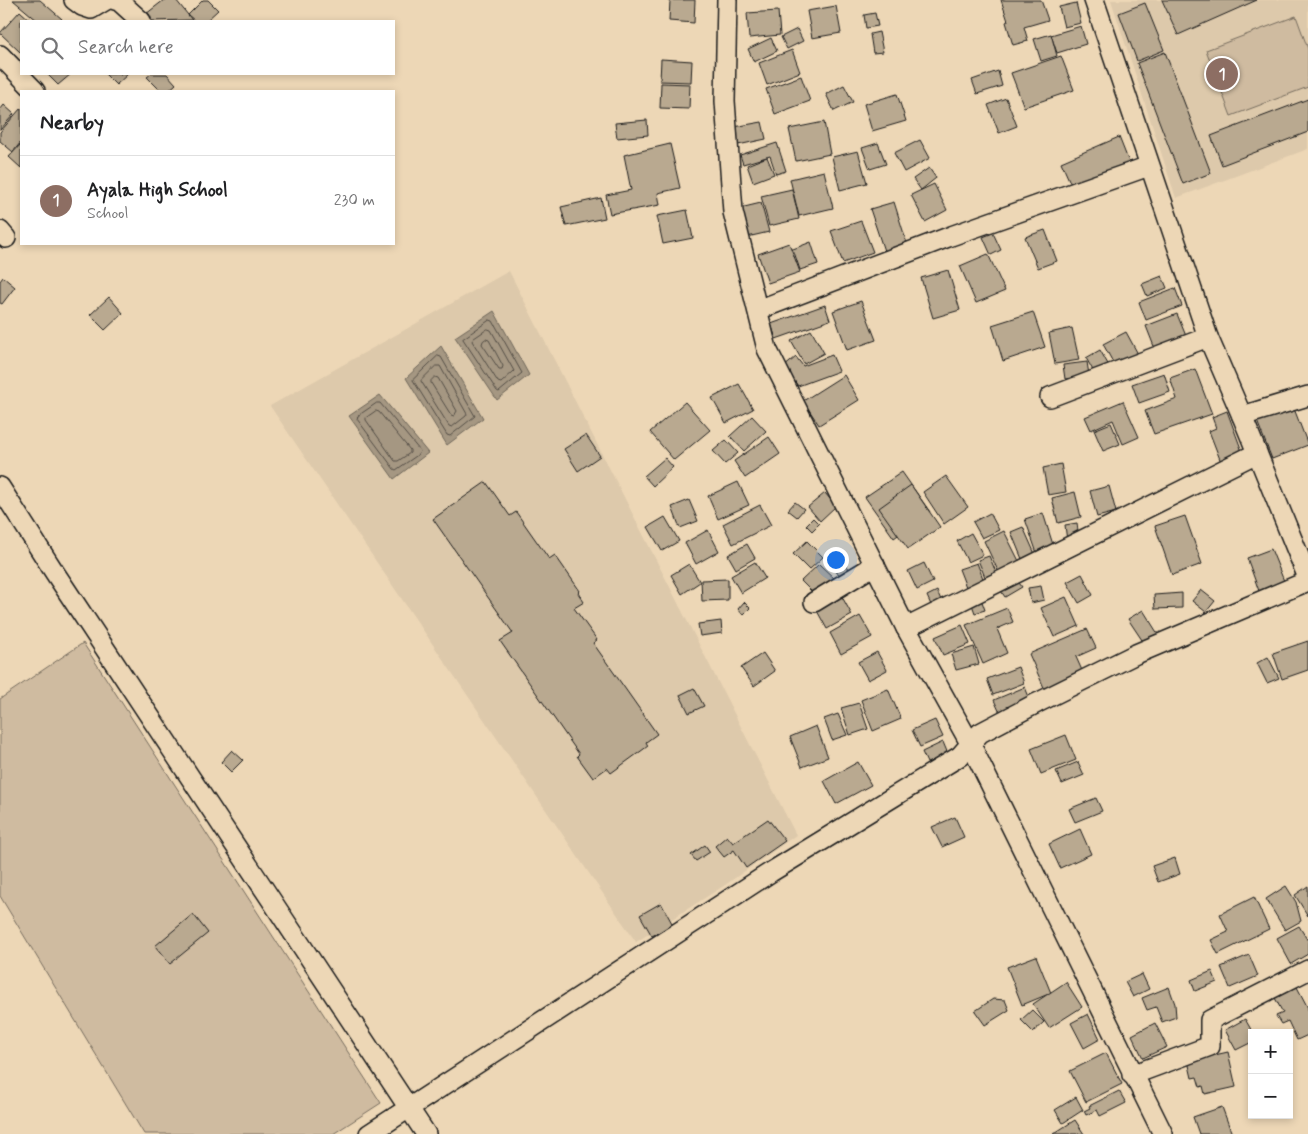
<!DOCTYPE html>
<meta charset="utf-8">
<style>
:root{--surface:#fff;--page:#f6f6f6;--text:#202124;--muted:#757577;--line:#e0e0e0;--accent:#7c3aed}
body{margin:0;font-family:Mynerve,sans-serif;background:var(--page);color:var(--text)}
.controls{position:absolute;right:15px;bottom:15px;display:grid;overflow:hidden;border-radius:0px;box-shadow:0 2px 8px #0003}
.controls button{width:45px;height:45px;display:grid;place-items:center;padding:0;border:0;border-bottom:1px solid var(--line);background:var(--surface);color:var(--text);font:25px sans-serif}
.you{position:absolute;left:835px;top:559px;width:18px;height:18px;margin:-12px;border:4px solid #fff;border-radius:50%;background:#1a73e8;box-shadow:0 0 0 8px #1a73e833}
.badge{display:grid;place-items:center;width:32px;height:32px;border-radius:50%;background:var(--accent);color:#fff;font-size:16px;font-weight:700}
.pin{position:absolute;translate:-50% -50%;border:2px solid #fff;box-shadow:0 1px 5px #0006}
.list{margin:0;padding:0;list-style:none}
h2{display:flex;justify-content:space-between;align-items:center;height:65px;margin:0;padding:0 20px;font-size:21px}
h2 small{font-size:16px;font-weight:400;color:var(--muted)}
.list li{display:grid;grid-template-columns:32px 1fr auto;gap:15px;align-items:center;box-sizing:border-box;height:90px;padding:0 20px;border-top:1px solid var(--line)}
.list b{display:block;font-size:19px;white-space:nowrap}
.list p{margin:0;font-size:16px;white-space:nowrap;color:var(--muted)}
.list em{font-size:16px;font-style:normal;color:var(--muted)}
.icon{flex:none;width:28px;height:28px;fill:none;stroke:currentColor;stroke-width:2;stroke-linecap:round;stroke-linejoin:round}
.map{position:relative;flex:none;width:1308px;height:1134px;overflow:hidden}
.search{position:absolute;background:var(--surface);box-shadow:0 2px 8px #0003;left:20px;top:20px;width:375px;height:55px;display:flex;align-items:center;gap:12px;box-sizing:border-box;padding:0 18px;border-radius:0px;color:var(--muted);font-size:19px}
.panel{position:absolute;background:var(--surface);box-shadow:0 2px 8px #0003;left:20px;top:90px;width:375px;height:155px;border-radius:0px}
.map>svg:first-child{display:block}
</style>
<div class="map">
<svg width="1308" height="1134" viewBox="0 0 1308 1134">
<rect width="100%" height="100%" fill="#edd7b6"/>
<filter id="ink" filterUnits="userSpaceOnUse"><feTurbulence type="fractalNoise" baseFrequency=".02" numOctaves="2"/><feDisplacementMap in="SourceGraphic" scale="10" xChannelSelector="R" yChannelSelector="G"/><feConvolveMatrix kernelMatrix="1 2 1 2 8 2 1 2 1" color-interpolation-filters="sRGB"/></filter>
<g filter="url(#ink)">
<!-- built -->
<g fill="#ddc9ab">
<path d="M1111 0H1308V149L1176 198Z"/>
<path d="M509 271 796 835 725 885 636 942 270 406Z"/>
</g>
<!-- green -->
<g fill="#cfbba0" stroke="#766c5e">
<path d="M1296 16 1308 49V87L1231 116 1206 50Z"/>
<path d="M83 643 381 1103 333 1134H144L0 896V699Z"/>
</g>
<!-- water -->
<g fill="#a59782" stroke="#6e6659">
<path d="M494 311 529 375 497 400 455 337Z"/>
<path d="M441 346 483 418 447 445 406 378Z"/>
<path d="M380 395 428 453 394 479 349 416Z"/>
</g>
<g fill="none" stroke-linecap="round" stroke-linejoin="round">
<!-- shore -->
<g stroke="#534d45" stroke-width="1">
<path d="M490 320 493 321 522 373 499 392 497 391 463 339Z"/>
<path d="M488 329 491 330 514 371 501 383 498 382 472 341 473 339Z"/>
<path d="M486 339 489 340 503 366 502 369H499L482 344 483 341Z"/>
<path d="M438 356 441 357 475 416 450 436 447 435 413 380Z"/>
<path d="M436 366H440L467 414 466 416 452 427 449 426 421 381Z"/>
<path d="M435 377 438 378 457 411 454 416 451 415 431 383V381Z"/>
<path d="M377 403H380L420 451 419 454 396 470 394 469 357 419 358 416Z"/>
<path d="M376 411 379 412 410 450V453L398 461H395L366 420V418Z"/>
</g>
</g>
<!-- building -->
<g fill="#b9a990" stroke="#1c1c1c">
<path d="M13 0H40L62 19 60 21H38Z"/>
<path d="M164 0H176L192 20 152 21 146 14Z"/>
<path d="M203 0H208L218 10 206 21H195L188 15Z"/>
<path d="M670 0H695L694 23 669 21Z"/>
<path d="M1001 0H1041L1048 20 1024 27 1028 41 1013 45 1006 22 1008 21Z"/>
<path d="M1162 0H1257L1178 35Z"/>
<path d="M1076 3 1081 23 1064 27 1059 7Z"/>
<path d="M1145 3 1164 50 1137 61 1119 13Z"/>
<path d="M836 6 841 33 812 38 807 11Z"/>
<path d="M20 11 31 21H21V53L0 33Z"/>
<path d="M778 11 780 35 749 38 747 13Z"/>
<path d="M875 13 878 26 866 28 864 15Z"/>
<path d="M1081 26 1086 44 1057 53 1051 35Z"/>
<path d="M797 29 803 41 787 49 781 37Z"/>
<path d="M879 32 883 52 873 53 870 34Z"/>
<path d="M1051 34 1057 56 1041 61 1034 39Z"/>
<path d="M771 38 777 51 754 62 748 49Z"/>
<path d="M792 50 800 72 767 85 759 63Z"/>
<path d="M1165 52 1211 173 1183 184 1137 63Z"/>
<path d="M1061 56 1074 90 1024 107 1011 73Z"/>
<path d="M661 59 692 61 691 82 660 81Z"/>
<path d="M998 71 1002 86 977 94 972 80Z"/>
<path d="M47 74H71L58 85Z"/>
<path d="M105 74H128L116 85Z"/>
<path d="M151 74H167L176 84 168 91H161L147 77Z"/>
<path d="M801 76 810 101 775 114 766 89Z"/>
<path d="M661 83 690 84 689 109 660 108Z"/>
<path d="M844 85 853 102 834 111 826 94Z"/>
<path d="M897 94 906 121 872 131 864 104Z"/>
<path d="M1006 98 1017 126 999 133 988 105Z"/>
<path d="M1308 99V132L1222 165 1211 136Z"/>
<path d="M4 105 14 114 0 130V110Z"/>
<path d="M21 108V142L13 152 0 141V132Z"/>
<path d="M647 120 648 135 617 138 615 123Z"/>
<path d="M762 122 766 139 738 145 734 127Z"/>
<path d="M824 122 830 154 796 161 789 129Z"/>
<path d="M1119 137 1130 165 1073 189 1061 162Z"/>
<path d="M920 140 930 158 904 172 894 153Z"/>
<path d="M777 143 786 171 776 174 770 156 743 164 740 155Z"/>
<path d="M878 143 886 164 870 169 862 148Z"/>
<path d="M21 144V168L9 157Z"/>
<path d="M670 144 680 188 658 193 660 205 610 214 606 195 631 190 624 155Z"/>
<path d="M858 151 867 183 840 190 832 157Z"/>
<path d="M767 157 774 174 753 182 747 165Z"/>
<path d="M929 168 936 178 921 190 913 179Z"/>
<path d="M824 171 833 208 799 216 790 179Z"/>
<path d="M934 184 947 210 925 222 911 195Z"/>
<path d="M792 189 799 219 769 226 761 196Z"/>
<path d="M601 198 605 218 566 226 561 207Z"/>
<path d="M894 202 909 250 886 257 870 209Z"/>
<path d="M761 203 769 232 743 238 736 209Z"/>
<path d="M687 210 693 238 663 244 657 216Z"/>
<path d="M861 221 873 252 843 263 831 231Z"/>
<path d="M1045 230 1057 261 1038 268 1025 237Z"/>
<path d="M993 233 1001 250 991 255 983 237Z"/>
<path d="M811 242 818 264 800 270 793 249Z"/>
<path d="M789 243 800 272 768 283 758 254Z"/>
<path d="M988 254 1005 291 976 303 960 266Z"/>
<path d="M948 270 960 310 933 318 921 278Z"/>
<path d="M1162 276 1167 288 1147 296 1142 284Z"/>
<path d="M3 277 15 287 2 304 0 303V281Z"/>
<path d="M1175 288 1182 306 1146 320 1139 302Z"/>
<path d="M109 297 123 313 105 330 90 315Z"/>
<path d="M861 301 876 340 847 350 833 311Z"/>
<path d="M825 305 830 320 776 339 771 324Z"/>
<path d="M1033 312 1045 347 1003 361 992 325Z"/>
<path d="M1177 314 1186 336 1155 349 1146 326Z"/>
<path d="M1072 328 1079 360 1055 364 1049 333Z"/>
<path d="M811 330 824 353 804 364 791 341Z"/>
<path d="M1126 332 1138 354 1115 366 1103 344Z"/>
<path d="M1100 350 1109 366 1095 374 1086 358Z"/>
<path d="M832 355 839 371 798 386 784 367 796 357 803 366Z"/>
<path d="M1087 362 1089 375 1065 379 1063 365Z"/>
<path d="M1195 369 1212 414 1154 434 1145 411 1177 399 1170 378Z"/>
<path d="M1164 373 1170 392 1139 403 1132 384Z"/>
<path d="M844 375 859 400 819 425 803 401Z"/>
<path d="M739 384 753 409 726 423 712 398Z"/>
<path d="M1123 401 1139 437 1123 444 1113 420 1091 430 1085 417Z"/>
<path d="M685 402 710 430 674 460 650 432Z"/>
<path d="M1293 406 1308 445 1272 459 1257 421Z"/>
<path d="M1227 411 1243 454 1221 462 1209 431 1216 428 1212 417Z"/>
<path d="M752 416 766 431 744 451 730 436Z"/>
<path d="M1111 423 1120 444 1103 451 1094 430Z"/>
<path d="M586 435 600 456 578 471 564 449Z"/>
<path d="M769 437 780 454 745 478 734 461Z"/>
<path d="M726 440 738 453 725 464 713 451Z"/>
<path d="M665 458 673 467 653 486 644 476Z"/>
<path d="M1061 464 1066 492 1048 495 1043 468Z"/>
<path d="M902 472 930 512 894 538 865 497Z"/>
<path d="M946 476 968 507 944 524 923 492Z"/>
<path d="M486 482 510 516 516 512 549 559 555 555 580 591 578 593 584 602 574 608 597 640 593 643 657 734 646 742 648 746 611 773 607 768 593 778 577 756 579 754 500 641 513 633 433 519Z"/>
<path d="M738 482 749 505 718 519 708 496Z"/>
<path d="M911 485 940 527 908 549 879 508Z"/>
<path d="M1109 486 1116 512 1097 517 1090 491Z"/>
<path d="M1075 492 1081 517 1058 523 1052 498Z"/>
<path d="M825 493 836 506 820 521 808 507Z"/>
<path d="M689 500 698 521 680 528 672 507Z"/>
<path d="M795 502 804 509 797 517 788 510Z"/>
<path d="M760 505 771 525 733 544 723 524Z"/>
<path d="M990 513 999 530 982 538 973 522Z"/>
<path d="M1043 513 1055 551 1038 556 1025 519Z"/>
<path d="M1185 516 1202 564 1172 575 1155 526Z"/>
<path d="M665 517 679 541 662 551 648 527Z"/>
<path d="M813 518 819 524 812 531 806 525Z"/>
<path d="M1077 523 1079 539 1067 541 1065 525Z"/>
<path d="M1023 527 1035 554 1022 559 1011 532Z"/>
<path d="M708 530 719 551 696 564 685 543Z"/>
<path d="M1004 531 1021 565 1000 575 984 541Z"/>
<path d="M971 533 983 555 968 562 957 541Z"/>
<path d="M807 541 823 557 809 570 793 554Z"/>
<path d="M747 544 755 558 736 569 728 555Z"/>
<path d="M1271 549 1284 581 1259 591 1247 558Z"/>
<path d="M989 556 996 572 985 577 978 560Z"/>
<path d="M755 562 765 578 741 593 731 576Z"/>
<path d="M843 563 851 570 844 578 835 571Z"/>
<path d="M924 563 933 582 917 590 908 571Z"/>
<path d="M977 563 984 581 966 587 959 569Z"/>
<path d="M689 564 700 582 682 594 671 575Z"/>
<path d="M819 564 835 579 817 597 801 581Z"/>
<path d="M1082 574 1093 595 1079 603 1067 582Z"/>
<path d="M1015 577 1022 587 1005 597 999 588Z"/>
<path d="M728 579V600L702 601 701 580Z"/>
<path d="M1041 586 1044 600 1031 603 1028 588Z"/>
<path d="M1201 590 1215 601 1206 612 1192 601Z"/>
<path d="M937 591 941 600 931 605 927 596Z"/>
<path d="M1182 593V608L1155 609 1154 595Z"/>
<path d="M841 595 852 615 827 629 816 609Z"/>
<path d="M980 596 985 610 975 613 970 599Z"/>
<path d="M1066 597 1079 626 1054 637 1041 608Z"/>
<path d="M744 602 750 608 743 615 738 609Z"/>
<path d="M1007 608 1013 622 997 629 1007 653 983 664 966 625Z"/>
<path d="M1143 610 1158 634 1144 643 1128 619Z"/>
<path d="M860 616 872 637 841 654 830 633Z"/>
<path d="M721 621 722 633 700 636 698 624Z"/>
<path d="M962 625 970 644 943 655 935 637Z"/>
<path d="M1087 629 1096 648 1076 657 1084 675 1046 692 1029 654Z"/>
<path d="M1308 641V670L1282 679 1273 653Z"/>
<path d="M974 647 979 664 956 670 951 654Z"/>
<path d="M877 652 887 670 868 680 858 662Z"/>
<path d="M763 653 775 671 754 686 741 668Z"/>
<path d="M1268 657 1279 678 1267 683 1257 663Z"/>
<path d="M1018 667 1024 683 993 695 987 679Z"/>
<path d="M1025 687 1031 702 1001 715 994 700Z"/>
<path d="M694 688 704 706 689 713 680 695Z"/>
<path d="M888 689 901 719 873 731 861 700Z"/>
<path d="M859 703 868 729 850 735 841 708Z"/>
<path d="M838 714 847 735 832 740 824 719Z"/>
<path d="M935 720 943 737 920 747 912 730Z"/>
<path d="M816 726 828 757 802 767 790 737Z"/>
<path d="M1066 735 1076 760 1041 774 1031 749Z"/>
<path d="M943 742 948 754 927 763 922 752Z"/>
<path d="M232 750 243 760 231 772 221 762Z"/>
<path d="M858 762 871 785 836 804 824 781Z"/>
<path d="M1078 762 1084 775 1062 784 1056 771Z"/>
<path d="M1096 798 1102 811 1075 822 1069 809Z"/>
<path d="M955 817 964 837 942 847 932 827Z"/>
<path d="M768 819 785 841 746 868 734 850 724 857 715 846 727 836 733 843Z"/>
<path d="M1080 829 1091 854 1060 868 1049 844Z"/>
<path d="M705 845 710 852 696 861 691 855Z"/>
<path d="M1175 858 1180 874 1158 882 1152 866Z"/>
<path d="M1286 886 1296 902 1301 921 1285 930 1266 899Z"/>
<path d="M1308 886V916L1295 895Z"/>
<path d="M1254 897 1269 929 1218 954 1211 940 1228 932 1220 914Z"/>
<path d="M661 903 673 925 652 936 640 915Z"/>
<path d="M193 914 208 933 170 964 155 946Z"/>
<path d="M1299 926 1308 941V954L1291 964 1277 938Z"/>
<path d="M1249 955 1258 976 1230 988 1221 967Z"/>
<path d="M1036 956 1051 993 1022 1005 1007 967Z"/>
<path d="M1212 971 1217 982 1195 991 1191 980Z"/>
<path d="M1142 974 1149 989 1133 997 1125 982Z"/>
<path d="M1066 982 1082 1007 1049 1028 1033 1004Z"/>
<path d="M1169 987 1175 1004 1176 1017 1162 1022 1156 1007 1147 1010 1142 998Z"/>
<path d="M1297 987 1308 1008V1035L1297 1040 1288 1021 1281 1024 1276 1016 1283 1013 1275 998Z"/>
<path d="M993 999 1005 1000 1009 1010 985 1025 975 1011Z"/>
<path d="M1032 1010 1044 1022 1033 1032 1021 1020Z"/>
<path d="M1088 1014 1100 1039 1084 1048 1071 1023Z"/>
<path d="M1245 1019 1253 1033 1252 1042 1236 1050 1225 1030Z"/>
<path d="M1155 1023 1167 1047 1143 1058 1132 1035Z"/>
<path d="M1228 1052 1236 1087 1205 1094 1203 1086 1200 1087 1197 1077 1192 1078 1188 1061Z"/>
<path d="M1106 1053 1122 1084 1086 1102 1070 1071Z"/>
<path d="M1119 1091 1126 1103 1100 1116 1097 1110 1086 1115 1084 1111 1090 1108 1089 1106Z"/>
<path d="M1076 1097 1083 1110 1063 1123 1055 1110Z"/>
<path d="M1222 1107 1232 1134H1199L1193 1117Z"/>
<path d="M1075 1120 1084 1134H1053Z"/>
</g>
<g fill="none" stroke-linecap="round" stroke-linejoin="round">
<!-- minor casing -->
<g stroke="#1c1c1c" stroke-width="22">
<g id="minor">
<path d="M74 0 82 6 91 9 106 0"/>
<path d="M115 0 119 1 141 21"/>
<path d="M727 0 725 101 733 212 767 349 906 628 971 745 1163 1134"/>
<path d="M1094 0 1208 337 1242 416 1308 578"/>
<path d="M0 55 35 91"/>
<path d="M0 231 6 238"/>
<path d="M758 310 951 236 1149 166"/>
<path d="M1050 397 1208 337"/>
<path d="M1242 416 1308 396"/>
<path d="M0 487 55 573 426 1134"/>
<path d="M814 602 875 565"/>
<path d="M906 628 1257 453"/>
<path d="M1132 1075 1210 1046V1020L1308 970"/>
<path d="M369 1134 771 872 960 756 980 733 1037 703 1136 654 1308 581"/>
</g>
</g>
<!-- minor -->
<use href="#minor" stroke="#edd7b6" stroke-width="19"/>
</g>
</g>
</svg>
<div class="controls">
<button>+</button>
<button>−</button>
</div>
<div class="you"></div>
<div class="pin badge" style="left:1222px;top:74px;background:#8d6e63">1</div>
<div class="search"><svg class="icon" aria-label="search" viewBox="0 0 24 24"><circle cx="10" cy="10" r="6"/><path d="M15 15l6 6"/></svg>Search here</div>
<section class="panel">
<h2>Nearby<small></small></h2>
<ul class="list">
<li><span class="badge" style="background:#8d6e63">1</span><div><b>Ayala High School</b><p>School</p></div><em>230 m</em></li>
</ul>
</section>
</div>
